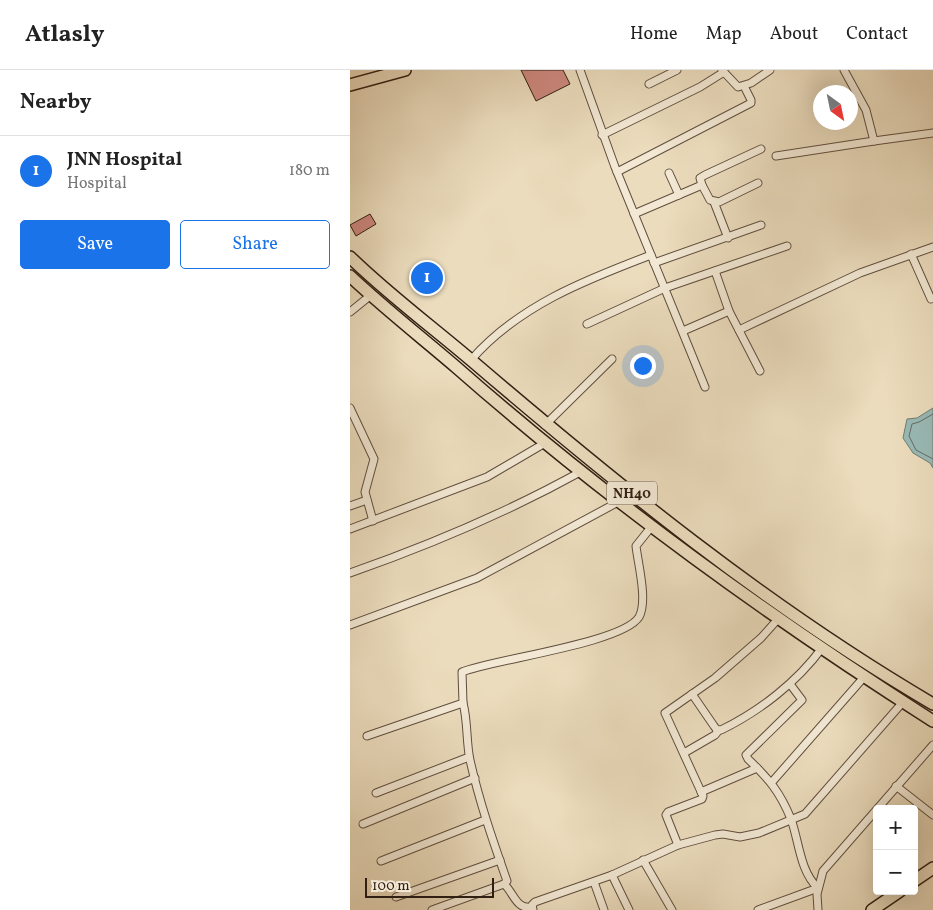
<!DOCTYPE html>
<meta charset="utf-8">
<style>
:root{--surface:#fff;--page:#f2f2f2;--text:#222;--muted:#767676;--line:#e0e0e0;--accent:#1a73e8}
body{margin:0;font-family:Vollkorn,serif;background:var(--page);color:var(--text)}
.controls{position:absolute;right:15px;bottom:15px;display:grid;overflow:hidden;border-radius:5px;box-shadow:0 5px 20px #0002}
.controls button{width:45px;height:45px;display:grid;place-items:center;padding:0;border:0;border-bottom:1px solid var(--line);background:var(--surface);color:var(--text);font:25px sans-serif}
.compass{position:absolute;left:463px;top:15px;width:45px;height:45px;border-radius:50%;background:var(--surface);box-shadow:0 5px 20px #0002;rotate:147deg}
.scale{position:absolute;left:15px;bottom:12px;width:129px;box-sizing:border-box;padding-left:5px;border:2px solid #311f13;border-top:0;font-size:14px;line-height:18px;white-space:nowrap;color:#311f13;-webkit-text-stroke:4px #f2e8d4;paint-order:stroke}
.you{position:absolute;left:292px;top:295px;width:18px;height:18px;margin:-12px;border:4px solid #fff;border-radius:50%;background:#1a73e8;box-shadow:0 0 0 8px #1a73e833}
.badge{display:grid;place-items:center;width:32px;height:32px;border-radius:50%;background:var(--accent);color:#fff;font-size:16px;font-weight:700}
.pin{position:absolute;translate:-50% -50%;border:2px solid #fff;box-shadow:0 1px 5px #0006}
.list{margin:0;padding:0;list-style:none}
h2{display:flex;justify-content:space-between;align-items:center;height:65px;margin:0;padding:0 20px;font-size:21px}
h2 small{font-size:16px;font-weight:400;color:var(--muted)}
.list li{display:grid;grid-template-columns:32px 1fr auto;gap:15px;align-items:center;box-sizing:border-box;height:70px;padding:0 20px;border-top:1px solid var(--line)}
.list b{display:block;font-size:19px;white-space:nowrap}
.list p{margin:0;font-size:16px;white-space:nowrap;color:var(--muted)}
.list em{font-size:16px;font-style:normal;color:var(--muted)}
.actions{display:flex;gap:10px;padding:15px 20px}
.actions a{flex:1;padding:11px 0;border:1px solid var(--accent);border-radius:5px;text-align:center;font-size:18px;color:var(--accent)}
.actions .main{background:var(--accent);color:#fff}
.map{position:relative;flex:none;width:583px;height:840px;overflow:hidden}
header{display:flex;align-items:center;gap:30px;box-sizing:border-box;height:70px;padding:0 25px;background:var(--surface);border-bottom:1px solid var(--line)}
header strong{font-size:24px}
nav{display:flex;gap:28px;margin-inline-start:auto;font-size:18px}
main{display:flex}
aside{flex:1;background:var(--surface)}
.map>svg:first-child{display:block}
</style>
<header>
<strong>Atlasly</strong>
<nav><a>Home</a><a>Map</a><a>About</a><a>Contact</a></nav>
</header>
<main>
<aside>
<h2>Nearby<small></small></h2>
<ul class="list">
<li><span class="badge">1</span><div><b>JNN Hospital</b><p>Hospital</p></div><em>180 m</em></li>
</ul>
<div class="actions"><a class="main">Save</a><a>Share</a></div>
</aside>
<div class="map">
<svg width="583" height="840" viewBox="0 0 583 840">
<rect width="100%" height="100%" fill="#ebdcbd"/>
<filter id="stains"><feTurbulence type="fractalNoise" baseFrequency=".004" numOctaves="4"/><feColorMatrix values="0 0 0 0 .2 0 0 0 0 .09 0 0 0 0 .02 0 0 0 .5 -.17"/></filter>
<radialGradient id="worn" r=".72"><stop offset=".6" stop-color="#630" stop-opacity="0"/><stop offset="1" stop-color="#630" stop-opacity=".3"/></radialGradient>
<!-- water -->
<path fill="#99bab6" stroke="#6f7c75" d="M583 338V398L580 393 563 383 553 368 557 349 567 348Z"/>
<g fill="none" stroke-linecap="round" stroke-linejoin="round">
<!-- shore -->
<path stroke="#656c64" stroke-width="1" d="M583 344 569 352 562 354 559 366 566 380 583 389"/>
</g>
<!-- building -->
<g fill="#cd887f" stroke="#311f13">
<path d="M171 0H213L220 14 186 31Z"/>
<path d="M20 144 26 154 6 166 0 155Z"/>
<path d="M88 196 93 203 69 220 64 213Z"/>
</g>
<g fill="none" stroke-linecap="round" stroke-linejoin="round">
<!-- minor casing -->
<g stroke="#604e3e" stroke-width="9">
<g id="minor">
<path d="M230 0 265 97 355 317"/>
<path d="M372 0 388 17 401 13 420 0"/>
<path d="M494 0 516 40 524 71 583 63"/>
<path d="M299 14 327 0"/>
<path d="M252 65 350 17 374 2"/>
<path d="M426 86 524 71"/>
<path d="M267 102 401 33V30L394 16"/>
<path d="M319 103 329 125"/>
<path d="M352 115 360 130 369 132 408 113"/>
<path d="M364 132 378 168"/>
<path d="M284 144 352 115 350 108 355 105 411 79"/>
<path d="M561 184 581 229"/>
<path d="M304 193 411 155"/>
<path d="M365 201 379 241 410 301"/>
<path d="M0 242 21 225"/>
<path d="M237 254 315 218 437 176"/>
<path d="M389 260 510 203 583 177"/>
<path d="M333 261 379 241"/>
<path d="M121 290C168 236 235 210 301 185"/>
<path d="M0 338 24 389 15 422 23 451"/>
<path d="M195 355 262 289"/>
<path d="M0 436 17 430"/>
<path d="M0 459 137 407 195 373"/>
<path d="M0 503C80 475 158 442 232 401"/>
<path d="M0 555 127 508 270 431"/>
<path d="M342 624 364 656 367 660H371C410 641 447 612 472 578"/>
<path d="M113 633C118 652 116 671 120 690 129 731 143 771 157 811L154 814"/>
<path d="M17 666 113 633 112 602C145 589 273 573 289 547 298 531 288 494 286 476L302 456"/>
<path d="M334 683 365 665 369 660"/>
<path d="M422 712 515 606"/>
<path d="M546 716 583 745"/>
<path d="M351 722 407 698"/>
<path d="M26 723 119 687"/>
<path d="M13 754 125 708"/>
<path d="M328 775 316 745 318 742 352 729 353 726 315 643 365 608 411 568 428 549"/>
<path d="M293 790 322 840"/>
<path d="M31 791 135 750"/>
<path d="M262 805 279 840"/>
<path d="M244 812 254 840"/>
<path d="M46 827 150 790"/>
<path d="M82 840 154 814C164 823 166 840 182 837"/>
<path d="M183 840 182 835 185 832 262 805 328 775 365 765 373 764 390 767 409 763 455 744 553 632"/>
<path d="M408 840 468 818C450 802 449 771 441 749 430 722 419 709 398 689L396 685 452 630 440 614"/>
<path d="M468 840 467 824 473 801 583 675"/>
</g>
</g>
<!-- primary casing -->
<g stroke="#311f13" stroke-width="14">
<g id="primary">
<path d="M0 15 55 0"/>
<path d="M564 811 583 798"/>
<path d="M522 840 550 821"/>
</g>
</g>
<!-- trunk casing -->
<g stroke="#311f13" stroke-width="14">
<g id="trunk">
<path d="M0 187C38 224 81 256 121 290 266 414 417 537 583 634"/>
<path d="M0 206C34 238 71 267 106 297 255 428 416 545 583 651"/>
</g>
</g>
<!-- minor -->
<use href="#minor" stroke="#f2e8d4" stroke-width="7"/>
<!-- primary -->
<use href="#primary" stroke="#ebdcbd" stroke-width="11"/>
<!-- trunk -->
<use href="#trunk" stroke="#ebdcbd" stroke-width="11"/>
</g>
<g text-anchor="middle" stroke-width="5" stroke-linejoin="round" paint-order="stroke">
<!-- shield labels -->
<rect fill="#f2e8d4" stroke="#6b5b4d" stroke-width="1" x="257" y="411.5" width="50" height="23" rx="4"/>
<g font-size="14" font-weight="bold" fill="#311f13">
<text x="282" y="428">NH40</text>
</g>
</g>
<rect width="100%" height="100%" filter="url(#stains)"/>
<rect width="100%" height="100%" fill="url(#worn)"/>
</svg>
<div class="controls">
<button>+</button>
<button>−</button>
</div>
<svg class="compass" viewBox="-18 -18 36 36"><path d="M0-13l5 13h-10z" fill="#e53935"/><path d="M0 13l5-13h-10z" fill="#767676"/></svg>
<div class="scale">100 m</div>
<div class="you"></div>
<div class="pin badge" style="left:77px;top:208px">1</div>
</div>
</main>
